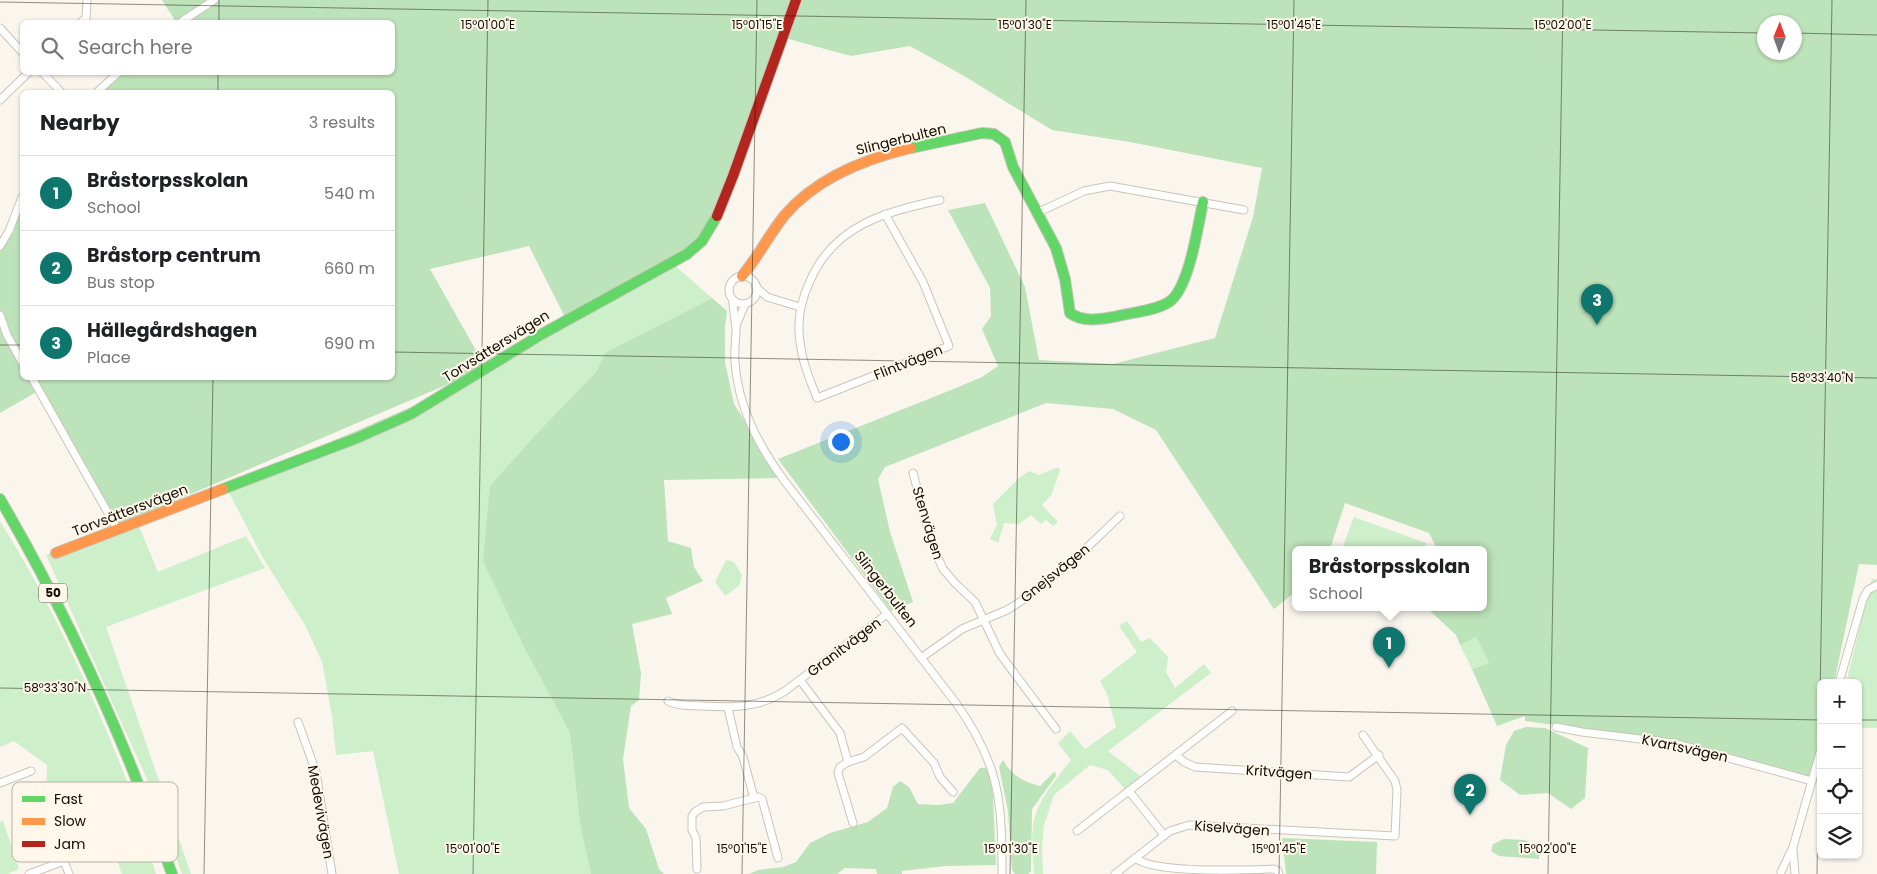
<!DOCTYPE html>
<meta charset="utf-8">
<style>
:root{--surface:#fff;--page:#f2f2f2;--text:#202124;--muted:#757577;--line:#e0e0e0;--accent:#0f766e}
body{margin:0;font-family:Poppins,sans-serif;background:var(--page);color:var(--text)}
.controls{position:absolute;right:15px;bottom:15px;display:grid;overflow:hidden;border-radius:8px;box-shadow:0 1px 4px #0004}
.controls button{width:45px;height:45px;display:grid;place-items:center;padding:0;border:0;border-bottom:1px solid var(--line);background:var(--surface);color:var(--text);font:25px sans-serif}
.compass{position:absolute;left:1757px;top:15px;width:45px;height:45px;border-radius:50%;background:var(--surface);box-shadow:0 1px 4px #0004;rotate:1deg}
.you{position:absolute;left:840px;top:441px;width:18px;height:18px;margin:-12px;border:4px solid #fff;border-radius:50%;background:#1a73e8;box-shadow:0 0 0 8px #1a73e833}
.badge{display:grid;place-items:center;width:32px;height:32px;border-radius:50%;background:var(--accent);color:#fff;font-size:16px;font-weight:700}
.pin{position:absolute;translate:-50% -41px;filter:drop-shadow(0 1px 2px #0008)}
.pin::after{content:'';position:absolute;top:26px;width:18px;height:15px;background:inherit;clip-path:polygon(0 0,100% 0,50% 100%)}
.popup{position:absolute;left:1292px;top:546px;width:195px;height:65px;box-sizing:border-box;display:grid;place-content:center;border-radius:8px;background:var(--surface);filter:drop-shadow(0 1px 4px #0005);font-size:16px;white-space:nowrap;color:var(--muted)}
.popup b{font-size:19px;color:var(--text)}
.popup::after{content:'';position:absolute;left:50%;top:100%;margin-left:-10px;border:10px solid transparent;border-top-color:var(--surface)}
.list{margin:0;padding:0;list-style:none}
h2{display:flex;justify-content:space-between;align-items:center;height:65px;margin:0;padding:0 20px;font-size:21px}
h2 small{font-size:16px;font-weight:400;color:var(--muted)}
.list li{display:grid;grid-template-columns:32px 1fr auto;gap:15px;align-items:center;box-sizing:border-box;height:75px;padding:0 20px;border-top:1px solid var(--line)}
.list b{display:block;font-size:19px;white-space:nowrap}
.list p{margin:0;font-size:16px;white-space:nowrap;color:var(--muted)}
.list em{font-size:16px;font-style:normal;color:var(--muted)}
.icon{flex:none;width:28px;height:28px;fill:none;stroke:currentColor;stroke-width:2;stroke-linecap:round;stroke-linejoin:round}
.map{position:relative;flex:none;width:1877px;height:874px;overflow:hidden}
.search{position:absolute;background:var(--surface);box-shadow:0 1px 4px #0004;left:20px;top:20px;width:375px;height:55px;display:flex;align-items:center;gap:12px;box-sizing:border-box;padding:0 18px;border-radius:8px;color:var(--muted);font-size:19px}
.panel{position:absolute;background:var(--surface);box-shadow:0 1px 4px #0004;left:20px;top:90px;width:375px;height:290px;border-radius:8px}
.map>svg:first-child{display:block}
</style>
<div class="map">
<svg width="1877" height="874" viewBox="0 0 1877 874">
<rect width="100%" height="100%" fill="#faf6ee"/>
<!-- green -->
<g fill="#cdefc9">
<path d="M671 262 712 298 605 353 596 372 541 429 525 649 570 733 580 824 591 874H399L373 751 336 755 332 716 322 662 305 625 263 558 225 485 253 475 457 387Z"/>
<path d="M1058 467 1060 470 1052 494 1042 505 1058 522 1053 526 1046 520 1041 524 1031 515 1019 524 1004 523 998 543 990 539 997 525 993 504 1019 478 1029 471 1039 475Z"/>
<path d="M135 517 158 572 246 536 265 568 106 627 191 874H182L146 777 46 555Z"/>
<path d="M1354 517 1426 543 1424 549H1342Z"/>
<path d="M0 521C48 598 87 681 121 766 135 800 144 838 156 874H122L89 785 46 802 47 765 14 741 0 747Z"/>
<path d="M726 560 734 562 742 575 739 586 725 596 715 582Z"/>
<path d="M1872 579H1877V728H1858V683H1846Z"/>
<path d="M1127 621 1141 642 1150 638 1168 657 1166 672 1175 688 1204 664 1211 673 1108 751 1143 778 1125 793 1124 788 1108 770 1090 765 1054 795 1044 825 1042 846 1043 874H1034C1033 859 1031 843 1033 827 1036 801 1055 781 1071 760L1058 743 1070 731 1085 749 1116 727 1107 694 1100 681 1137 652 1119 626Z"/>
<path d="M1476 637 1489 663 1472 669 1460 645Z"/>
<path d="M3 821 19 869 8 874H0V822Z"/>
</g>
<!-- forest -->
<g fill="#bce3b9" fill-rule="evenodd">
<path d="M162 0H1877V565L1859 564 1834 683H1821V742L1810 779 1669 741 1525 721V716L1497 726 1472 669 1489 663 1476 637 1460 645 1456 635 1426 607H1483V549H1437L1429 533 1345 503 1330 549H1295V592L1274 609 1156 430 1113 409 1046 403 885 467 878 479 890 532 913 602 891 611 778 459 956 388 982 377 998 366 982 329 991 316 990 288 948 210 985 203 1025 287 1039 360 1113 364 1215 338 1253 217 1262 168 1130 142 1052 130 964 76 910 46 851 56 781 37 704 239 567 321 529 246 430 269 486 368 118 525 38 391 0 413V244L22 195V378H392V92H100L124 73 392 72V22H176ZM1764 22H1794V52H1764Z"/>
<path d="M712 298 727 311 725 328V362L734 404 781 478 664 480 668 541 691 548 694 567 703 581 666 598 672 614 632 624 641 673 639 700 631 706 623 759 629 808 646 829 659 869 664 874H591L580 824 570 733 525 649 483 561 490 486 541 429 596 372 605 353Z"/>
<path d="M1526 727 1545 728 1588 748 1585 798 1571 809 1548 793 1520 795 1500 780 1506 745 1514 731Z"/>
<path d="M1003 760C1011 775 1023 782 1040 786L1055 771 1056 776 1032 809 1031 871 1028 874H1015L1012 870 1008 811 999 767Z"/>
<path d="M980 768H989L993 795 996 865 946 866 902 871V874H877L876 869 845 868 837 874H749L758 870 783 867 796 862 810 843 830 833 868 822 887 808 893 787 900 781 909 787 918 804 938 805 953 803Z"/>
<path d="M1282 838 1377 842 1376 874H1286Z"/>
<path d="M1504 839 1525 840 1540 847 1539 859 1499 856 1491 851 1493 844Z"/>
</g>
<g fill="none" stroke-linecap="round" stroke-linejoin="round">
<!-- street casing -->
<g stroke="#cac4bb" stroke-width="9">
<g id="street">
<path d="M81 22 86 18 87 0"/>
<path d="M181 22 214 0"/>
<path d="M0 28 22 52"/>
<path d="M42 72 61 92"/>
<path d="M97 92 119 72"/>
<path d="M0 100 29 72"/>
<path d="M1039 212 1084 191 1110 186 1244 210"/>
<path d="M885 214 923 282 949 346 817 398C811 382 803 365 801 348 796 324 800 302 810 281 834 225 885 212 940 200"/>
<path d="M0 246 9 231 22 197"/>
<circle cx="743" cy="290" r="14"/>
<path d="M756 287 767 297 800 307"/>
<path d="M733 301C733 310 735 319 736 328 736 339 734 351 735 362 738 407 758 444 783 479L956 703C1000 765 1002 801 1002 874"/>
<path d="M0 315 7 335 22 362"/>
<path d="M736 326 745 304"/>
<path d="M32 378 117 529"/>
<path d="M913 473 932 544 943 569 955 583 975 602 1000 654 1056 729"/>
<path d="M921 658 962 629 1007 610 1023 600 1074 560 1120 516"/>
<path d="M800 680 840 733 848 762"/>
<path d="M1839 683 1863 599 1868 590 1877 585"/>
<path d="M668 701C678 706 691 706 702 706 732 708 759 708 785 691L887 614"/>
<path d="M728 708 737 747 743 757 754 798"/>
<path d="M298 722 316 772 332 874"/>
<path d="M1556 727 1582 732 1674 743 1812 781"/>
<path d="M1176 755 1184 762 1195 767 1349 777 1379 755"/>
<path d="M0 783 31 771"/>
<path d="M1129 791 1164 835"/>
<path d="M45 812 69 874"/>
<path d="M853 823 838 773 840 767 848 762 864 757 902 728 934 763 940 777 953 792"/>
<path d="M1077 831 1232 711"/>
<path d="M1793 850 1795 874"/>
<path d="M1135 858C1155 874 1246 870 1274 869L1278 871 1279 874"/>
<path d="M697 869 696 838 692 830V816L695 812 703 807 723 806 758 797 762 799 778 858"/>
<path d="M1781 872 1793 847 1821 749"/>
<path d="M29 874 64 861"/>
<path d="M1115 874 1170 831 1189 825 1395 836 1397 790 1395 781 1363 735"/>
</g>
</g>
<!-- fast casing -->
<g stroke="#cac4bb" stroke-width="12">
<g id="fast">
<path d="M911 148 982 133 994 134 1005 142 1013 167 1056 248 1065 279 1070 313C1083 323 1102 319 1118 316 1133 312 1155 311 1169 302 1189 289 1198 226 1203 202"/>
<path d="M223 489 357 438 411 414 542 334 687 254 702 241 717 216"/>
<path d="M0 499C70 619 126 743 172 874"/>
</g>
</g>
<!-- slow casing -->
<g stroke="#cac4bb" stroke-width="12">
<g id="slow">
<path d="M742 276C758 257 769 235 784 216 816 178 864 159 911 148"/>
<path d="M56 553 223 489"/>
</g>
</g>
<!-- jam casing -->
<g stroke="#cac4bb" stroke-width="12">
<path id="jam" d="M717 216 733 176 796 0"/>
</g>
<!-- street -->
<use href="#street" stroke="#fefefc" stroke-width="7"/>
<!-- fast -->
<use href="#fast" stroke="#63d668" stroke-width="10"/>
<!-- slow -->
<use href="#slow" stroke="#ff974d" stroke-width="10"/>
<!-- jam -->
<use href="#jam" stroke="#b3261e" stroke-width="10"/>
</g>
<!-- ticks -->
<path fill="none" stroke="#110b02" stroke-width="1" stroke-opacity="0.45" d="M0 2 1764 33M219 22V0M1794 33 1877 35M218 92V72M0 345H22M392 352 1877 378M0 688 1821 720M1858 720H1877M204 874 213 378M473 874 488 0M742 874 757 0M1010 874 1026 0M1279 874 1294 0M1548 874 1563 0M1817 874 1832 0"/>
<g text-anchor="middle" stroke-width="4" stroke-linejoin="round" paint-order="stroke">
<!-- shield labels -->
<rect fill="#fef7ea" stroke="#585248" stroke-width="1" x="39" y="583.5" width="28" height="19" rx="4"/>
<g font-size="12" font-weight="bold" fill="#110b02">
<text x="53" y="597">50</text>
</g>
<!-- street labels -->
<g font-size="14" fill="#110b02" stroke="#fef7ea">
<text transform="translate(901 139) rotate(-14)" y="5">Slingerbulten</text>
<text transform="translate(496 346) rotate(-32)" y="5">Torvsättersvägen</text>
<text transform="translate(908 362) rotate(-22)" y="5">Flintvägen</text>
<text transform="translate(130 510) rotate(-21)" y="5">Torvsättersvägen</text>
<text transform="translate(928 523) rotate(73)" y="5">Stenvägen</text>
<text transform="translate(1055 573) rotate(-39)" y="5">Gnejsvägen</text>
<text transform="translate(886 589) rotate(52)" y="5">Slingerbulten</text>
<text transform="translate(844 647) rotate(-37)" y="5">Granitvägen</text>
<text transform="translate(1685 748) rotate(12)" y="5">Kvartsvägen</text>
<text transform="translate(1279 772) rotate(4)" y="5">Kritvägen</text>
<text transform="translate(321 812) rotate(80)" y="5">Medevivägen</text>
<text transform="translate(1232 828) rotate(4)" y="5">Kiselvägen</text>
</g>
</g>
<!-- legend -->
<rect x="12" y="782" width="166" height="80" rx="8" fill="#fef7ea" stroke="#b7b0a4" stroke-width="1"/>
<rect x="22" y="796" width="23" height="6" fill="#63d668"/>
<rect x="22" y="818" width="23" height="7" fill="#ff974d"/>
<rect x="22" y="841" width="23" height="6" fill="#b3261e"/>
<g font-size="14" fill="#110b02">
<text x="54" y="804">Fast</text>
<text x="54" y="826">Slow</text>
<text x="54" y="849">Jam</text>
</g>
<g font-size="12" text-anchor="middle" fill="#110b02" stroke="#fef7ea" stroke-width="4" stroke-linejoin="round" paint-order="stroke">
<text x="488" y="29">15°01'00"E</text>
<text x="757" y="29">15°01'15"E</text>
<text x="1025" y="29">15°01'30"E</text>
<text x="1294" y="29">15°01'45"E</text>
<text x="1563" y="29">15°02'00"E</text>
<text x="1822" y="382">58°33'40"N</text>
<text x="55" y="692">58°33'30"N</text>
<text x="473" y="853">15°01'00"E</text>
<text x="742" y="853">15°01'15"E</text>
<text x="1011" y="853">15°01'30"E</text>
<text x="1279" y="853">15°01'45"E</text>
<text x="1548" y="853">15°02'00"E</text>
</g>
</svg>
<div class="controls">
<button>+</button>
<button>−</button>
<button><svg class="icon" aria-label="locate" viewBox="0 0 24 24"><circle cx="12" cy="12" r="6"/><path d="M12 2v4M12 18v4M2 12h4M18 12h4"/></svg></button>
<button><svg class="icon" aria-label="layers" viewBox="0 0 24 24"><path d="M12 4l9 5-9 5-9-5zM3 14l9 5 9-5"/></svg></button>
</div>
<svg class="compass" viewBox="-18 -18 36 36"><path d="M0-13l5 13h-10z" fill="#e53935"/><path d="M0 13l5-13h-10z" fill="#757577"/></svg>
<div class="you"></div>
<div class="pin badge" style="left:1389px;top:668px">1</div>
<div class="popup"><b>Bråstorpsskolan</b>School</div>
<div class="pin badge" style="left:1470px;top:815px">2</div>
<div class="pin badge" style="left:1597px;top:325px">3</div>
<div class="search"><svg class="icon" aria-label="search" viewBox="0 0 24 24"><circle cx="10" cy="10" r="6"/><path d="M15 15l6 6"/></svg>Search here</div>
<section class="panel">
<h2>Nearby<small>3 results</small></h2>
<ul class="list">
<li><span class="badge">1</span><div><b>Bråstorpsskolan</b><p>School</p></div><em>540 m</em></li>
<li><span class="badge">2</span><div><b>Bråstorp centrum</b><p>Bus stop</p></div><em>660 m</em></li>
<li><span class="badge">3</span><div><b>Hällegårdshagen</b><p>Place</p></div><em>690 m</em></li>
</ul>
</section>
</div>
